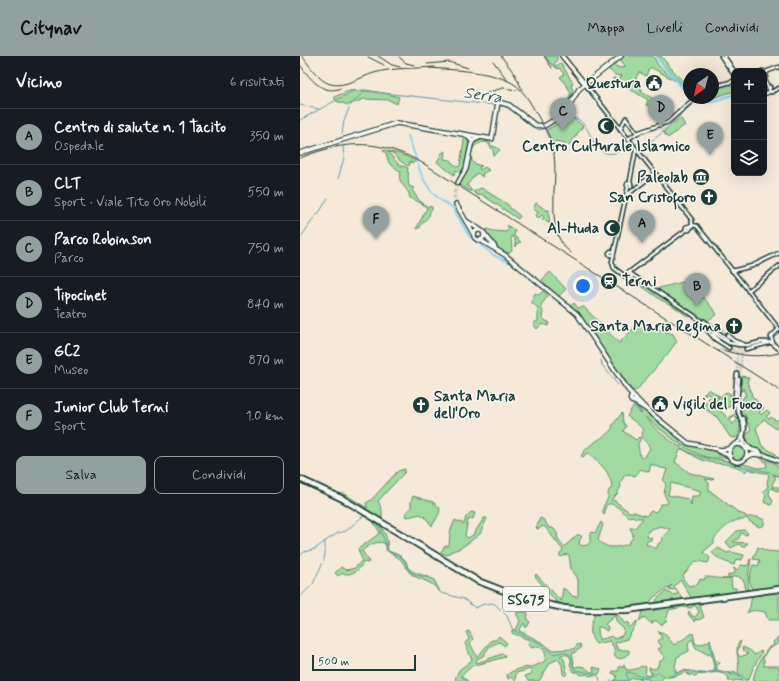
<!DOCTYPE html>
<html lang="it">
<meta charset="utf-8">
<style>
:root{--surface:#171b24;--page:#20242c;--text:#f1f3f6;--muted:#9ea1a6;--line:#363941;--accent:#92a19f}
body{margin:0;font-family:Mynerve,sans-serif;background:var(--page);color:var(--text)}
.controls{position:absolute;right:12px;top:12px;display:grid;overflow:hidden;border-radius:8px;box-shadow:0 4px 16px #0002}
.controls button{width:36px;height:36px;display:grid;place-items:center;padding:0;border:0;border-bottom:1px solid var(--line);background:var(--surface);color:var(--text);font:20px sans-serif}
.compass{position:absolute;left:383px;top:12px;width:36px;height:36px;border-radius:50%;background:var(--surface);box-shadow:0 4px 16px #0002;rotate:215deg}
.scale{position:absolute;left:12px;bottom:10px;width:104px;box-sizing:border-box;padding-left:4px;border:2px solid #1f3d34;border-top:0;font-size:11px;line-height:14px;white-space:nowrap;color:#1f3d34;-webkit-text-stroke:3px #f6f6f2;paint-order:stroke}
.you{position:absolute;left:283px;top:230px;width:14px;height:14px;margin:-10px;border:3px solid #fff;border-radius:50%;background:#1a73e8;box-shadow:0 0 0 6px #1a73e833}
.badge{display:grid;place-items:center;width:26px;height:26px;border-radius:50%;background:var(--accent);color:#111;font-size:13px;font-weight:700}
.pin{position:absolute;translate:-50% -33px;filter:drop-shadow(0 1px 2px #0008)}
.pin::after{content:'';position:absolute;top:21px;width:14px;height:12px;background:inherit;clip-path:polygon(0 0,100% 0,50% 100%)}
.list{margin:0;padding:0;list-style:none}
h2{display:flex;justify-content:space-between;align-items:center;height:52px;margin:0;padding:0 16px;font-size:17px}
h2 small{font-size:13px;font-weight:400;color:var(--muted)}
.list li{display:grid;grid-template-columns:26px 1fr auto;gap:12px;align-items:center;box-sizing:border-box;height:56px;padding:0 16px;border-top:1px solid var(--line)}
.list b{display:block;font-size:15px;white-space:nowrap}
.list p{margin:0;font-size:13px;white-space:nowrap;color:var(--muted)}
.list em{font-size:13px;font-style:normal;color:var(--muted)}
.actions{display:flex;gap:8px;padding:12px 16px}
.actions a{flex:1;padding:9px 0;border:1px solid var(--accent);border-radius:8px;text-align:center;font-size:14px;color:var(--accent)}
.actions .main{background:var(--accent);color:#111}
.icon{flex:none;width:22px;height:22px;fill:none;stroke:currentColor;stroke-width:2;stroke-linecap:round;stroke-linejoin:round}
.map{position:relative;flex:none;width:479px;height:625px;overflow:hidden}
header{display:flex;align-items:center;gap:24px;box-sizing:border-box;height:56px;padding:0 20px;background:var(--accent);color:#111}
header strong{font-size:19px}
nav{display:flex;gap:22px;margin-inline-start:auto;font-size:14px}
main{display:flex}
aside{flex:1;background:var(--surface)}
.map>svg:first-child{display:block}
</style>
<header>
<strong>Citynav</strong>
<nav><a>Mappa</a><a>Livelli</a><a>Condividi</a></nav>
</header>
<main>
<aside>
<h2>Vicino<small>6 risultati</small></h2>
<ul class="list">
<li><span class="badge">A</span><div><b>Centro di salute n. 1 Tacito</b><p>Ospedale</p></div><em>350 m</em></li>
<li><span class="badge">B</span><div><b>CLT</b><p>Sport · Viale Tito Oro Nobili</p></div><em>550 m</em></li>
<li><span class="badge">C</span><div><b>Parco Robinson</b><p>Parco</p></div><em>750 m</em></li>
<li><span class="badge">D</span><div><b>Tipocinet</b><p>Teatro</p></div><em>840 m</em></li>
<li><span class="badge">E</span><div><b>GC2</b><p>Museo</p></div><em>870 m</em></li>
<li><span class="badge">F</span><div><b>Junior Club Terni</b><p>Sport</p></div><em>1.0 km</em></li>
</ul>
<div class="actions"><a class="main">Salva</a><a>Condividi</a></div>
</aside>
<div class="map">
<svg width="479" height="625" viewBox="0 0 479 625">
<rect width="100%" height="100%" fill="#f5eada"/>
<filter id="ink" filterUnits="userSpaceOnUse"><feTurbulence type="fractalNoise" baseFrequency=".025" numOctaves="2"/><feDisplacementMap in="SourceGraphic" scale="8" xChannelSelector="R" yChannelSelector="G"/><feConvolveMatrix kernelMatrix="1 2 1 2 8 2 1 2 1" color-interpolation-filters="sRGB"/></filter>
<g filter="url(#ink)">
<!-- green -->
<g fill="#a1daa0" stroke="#608c6a" fill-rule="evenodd">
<path d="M245 0H257V4L254 8 256 10 261 7 273 27 271 29 273 35C270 44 266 53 258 59L266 48 271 36 260 21 264 18 259 12 258 13 251 8Z"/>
<path d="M322 0H353L358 9 376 25 352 12H349L346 20 339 16 336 22 337 25 340 27V32L343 34 341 36 354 43 353 48 350 50 346 49 348 44 335 36 318 28 315 30 313 22H315L318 25 322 20 315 19 307 12 312 9 321 12 326 11 319 2Z"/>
<path d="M356 0H361C369 10 378 20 387 29L389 28V36L367 12 360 6Z"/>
<path d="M430 28 434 33V35L413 42V33Z"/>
<path d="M65 34 84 37 99 41 97 48 89 44 64 43 48 49 36 45 34 41 48 35Z"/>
<path d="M265 62 274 63 283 70 270 88 265 89V87L256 85 253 88 246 74 265 64Z"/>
<path d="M379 63H381L385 69 368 82 363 76Z"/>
<path d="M165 79 169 87 164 111 160 118 158 115 156 114 154 119 137 106 142 97 145 95 144 103 151 104 152 107 158 111 160 109Z"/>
<path d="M179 82H183L185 85H190V89L198 92 200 94 194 100 193 94 187 86 186 87 185 86C174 87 170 94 172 105L175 108 182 110 179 111 180 114 185 111 189 114 182 118 183 121 177 117 167 129 172 135H170L159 128 172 87Z"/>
<path d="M84 94 100 98 116 105 113 107 109 106 110 109 107 110 99 104 93 97 88 96 99 109 108 112 107 116 109 117 108 120C109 123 108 127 109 130L114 132 112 134 119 144 128 151 130 150 133 152 130 155 129 160 120 170 121 171 116 173 127 152 121 147 110 142C109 131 95 127 101 116L89 107 86 97 83 95Z"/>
<path d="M181 132 183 133 207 148 210 151V152L220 160 218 163 181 138 179 140 173 136Z"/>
<path d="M236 147 246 154H249V161L250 168 242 163 244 161 242 159 239 162 236 160 238 156 233 153Z"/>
<path d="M207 169 215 175 214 180 221 186 216 188 215 191V183L212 180 211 182 212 195 209 197C197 195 191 184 184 175L187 173 193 175 206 176 209 172Z"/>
<path d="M250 216 266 233 258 241 242 224Z"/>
<path d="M333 224 341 227V229L345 231H348L390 259 389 261 373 250 361 244Z"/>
<path d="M387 225 392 233 395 231 417 258 407 265 360 235 359 232Z"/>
<path d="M243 235 248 240 241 249 243 257 242 261 246 265 249 266 248 270 242 268 237 273 233 267 238 265V252L231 246 235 237 239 239Z"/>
<path d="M274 247 278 252 284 251 319 287 338 268 344 267 347 269 373 278 377 285 369 296 336 335 332 334 309 302 279 258 271 250Z"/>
<path d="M442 320 449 322 447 325 450 332 452 340 464 352 459 356 461 359 467 354 470 357 466 361 469 363 471 361 476 365 478 363 479 364V374L472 370 464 363 456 372 462 390 476 398 474 400C463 396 448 394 446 380L451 373 447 365 446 360 441 355 440 350 444 340H446L443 332 442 335H440V325Z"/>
<path d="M409 333 417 339H419L418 342 426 336 431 338 430 346H433L428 352 425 348 419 354 425 359 433 368 438 363 435 360H433L430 364V361L436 357 441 368 440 369V373L438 381 433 382 430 381 417 361 402 351 407 345 411 349 418 342 412 347 408 343 411 340 408 338 403 339Z"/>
<path d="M336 347 363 367 381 385 379 388 345 361C358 377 381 395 402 401 409 403 416 403 423 404 428 405 433 408 438 409L439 407 459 412 467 411 466 407 459 401V400L467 405C473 404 475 408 479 411V420L473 419 476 422 472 428 473 431H479V434L476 435 472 432 470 433 469 438 473 445 471 449 464 446 466 439 463 435 468 431 467 426 469 419 467 417C460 417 455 415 448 413L445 416C435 406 418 409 405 405 396 402 390 397 382 393L380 394 375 406 390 417 414 423 413 424 405 423 409 427V434L439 457 445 459 446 461H458L464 464V469L459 471 449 465 446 462 443 464C432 462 421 475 414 483V487L403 496 410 502 408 507 396 505 383 519V523L389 530 398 528 400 523 404 524 405 521C414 521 423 524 431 522L432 532H436V536L393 542 390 540 381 524 374 530 383 543 356 548V544L366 535 373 539 377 538 378 537 375 533 373 534 368 533 372 529 353 542 350 547C336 552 269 554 257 546 249 539 242 528 235 520L236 518 261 545 263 532 270 537 272 540 277 541 278 539V525L277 521 271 513 269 499 267 498 261 501 259 499 263 494 244 470 238 473 236 472 240 462 244 464 249 472H253L257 477 258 483 264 491 277 479H280L282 481 280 483 279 488 282 490 287 489 290 486V479L292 476 295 477 301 466 303 469 298 484C307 494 317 491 329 488L328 487 332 483 333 478 330 472H335L343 462H335L333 460 328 461C323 457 310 440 305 452 305 454 305 457 304 459 300 450 306 449 308 441 308 439 308 436 309 434L312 432C311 416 300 407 288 397L286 398 283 401 281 400C288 386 306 383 313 371L312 370 322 357 323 366 326 370 323 375 336 384 339 381 341 382 338 388 340 401 342 402 345 401 350 392C346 383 340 386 343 374L340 370 327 360 335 348 342 358ZM351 408 361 412 367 413 363 425 366 428 364 438 368 446 367 448H361L356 456 351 455 346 460 334 456H329L315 445 311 444 317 438 321 430 320 427 325 419 328 418 335 420 341 413 349 416ZM371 427 401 435 399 440H392L391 449 390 445 388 443 368 439ZM361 470 370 473 362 482 363 484 358 488 357 492H353L349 489H346L347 485 351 484 352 482 347 481 348 475 354 472Z"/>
<path d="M384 386C398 394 416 392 430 402 423 401 417 402 411 402 400 400 390 394 380 389Z"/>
<circle cx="438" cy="397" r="7"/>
<path d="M105 413V416L78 445 82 454V463L42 439 43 437 67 452 66 447 71 444 98 415Z"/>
<path d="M113 440 133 446 140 452 139 458 132 470 125 461 120 458 108 461 105 460 106 456 111 452V445Z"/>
<path d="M171 456 175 457 173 463H171L168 464 165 480 168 482 173 479 184 462H187L180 478 161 492 150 496 148 499 140 497 145 490H149L150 476 155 464 164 468 166 461Z"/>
<path d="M63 458C80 468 88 474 88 495L101 500 106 505 108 512 114 516 133 523 140 535H138C132 525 123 525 114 520 106 515 105 508 100 503 96 500 91 498 86 494V490L84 487C75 485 69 489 62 495L69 505 68 507 64 506C60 512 56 517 48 518 44 518 42 517 38 520L35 517 41 511 46 514 55 512 62 504 58 493 80 477 73 465Z"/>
<path d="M444 474 448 477 447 479 441 477 439 482 433 486 448 487 444 491H442L439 488 431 492 426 486 437 475Z"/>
<path d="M458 491 467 495 479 496V530L452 534 449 523 453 509 458 510 460 504 453 503Z"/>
<path d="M418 492 427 497 431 496 444 499 442 504 436 503 434 509 421 504 412 497Z"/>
<path d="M450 503H451C450 514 446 522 449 534H446L444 525 438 520 428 522V519L435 517V514L433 512 437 514 441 509 448 510Z"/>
<path d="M479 535V564H468L465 556C459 555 452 553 447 557L450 551 452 539Z"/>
<path d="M401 545 404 546 400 550 404 561 399 564 395 563V566L388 558 389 555 392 560 395 561 399 556 395 549 391 552 382 551 369 554 366 565 361 569 357 565H353L352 568 344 561 339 565 343 554 389 548 393 549Z"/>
<path d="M224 556 228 557 227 564 230 566 227 571H225V568L224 567 219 575 226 578 243 587 252 594 274 593 277 589 280 588 281 592 272 598 274 606 273 610 276 611 279 610 284 611 291 616 294 615 293 611 301 613 299 618 289 620 287 618 281 619 278 616H273L270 608 272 603C270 599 264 597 260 600L264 603 267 617 265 620 263 618 262 609 258 603 250 607 239 625H228L225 620 231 618V613L216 617 215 625 211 621 208 623 207 619C218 609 233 614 245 605 246 598 246 594 238 590L232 592 228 589 229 584 212 577V574H216L220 565 216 557Z"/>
<path d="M296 556 317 558 305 568 308 571 307 575 301 571H298V574L299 584 312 580 315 583 323 579 324 573 317 567 315 561 318 559 325 568 327 566 329 568 328 571 329 572 337 565 338 566 327 583 315 587 318 594H329V597L321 603 315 601 314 592 310 585 296 588C287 578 291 566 296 556Z"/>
<path d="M169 575 173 583 170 587 177 601 192 584H196L199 580 207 587 205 590 199 586 190 590 183 600 176 604 177 607 202 598H204L205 601 172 610 161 620 168 625H158L155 623 159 614 172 604 165 587 169 583 166 576Z"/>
<path d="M358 575 364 577 374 589 393 577 395 587 398 589 408 586 410 583 415 604 420 606V607L417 609V614L431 617V619L433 615 436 616 435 618 437 617 442 622 443 625 436 624 435 625H428L429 621C426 620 423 617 420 617 412 615 405 620 397 618V620H394L392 618 389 620V617L387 619 386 615C381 619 371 622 364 621L360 625H349V623L332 622 328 625H314L317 622 316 619 312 617 313 615H317L319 614V610L322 612 324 609 326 614C331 614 337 614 341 610L343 611 345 610 346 612 345 619 348 620 353 617 350 616 349 611 353 613 357 612 359 606 365 602 358 593 362 591 358 585 362 582ZM392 583 396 592 409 599 411 597 415 615C410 615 406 618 402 617 389 616 389 612 376 617L375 611 377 601 389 595 388 587Z"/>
<path d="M479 581V587L467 594 463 602 464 604V610H479V624L453 625C455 612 462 600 470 590L471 591 474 589 473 586Z"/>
<path d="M441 585 437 597 440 601 448 598 442 593 443 591 451 595 455 599 461 595 462 596 453 612 449 623 446 624 438 616C440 606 435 597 438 587Z"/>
</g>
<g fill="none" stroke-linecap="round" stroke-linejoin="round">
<!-- stream -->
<g stroke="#6597a8" stroke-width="1">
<path d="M0 49 19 53"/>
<path d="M50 50C54 44 60 41 64 35"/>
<path d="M0 64 53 35H65L203 50C215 53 225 69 239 74 249 73 260 60 270 61 295 63 288 103 315 97 321 96 325 91 331 89"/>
<path d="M42 78 44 65 49 52"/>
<path d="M335 88H346L357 81 397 44"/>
<path d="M38 123 44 102 43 90"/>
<path d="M1 181 16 159 19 157 28 142"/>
<path d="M301 304 302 309 318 329"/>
<path d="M334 349 340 358"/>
<path d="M418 403 424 404 445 411 470 416"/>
<path d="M472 417 479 420"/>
<path d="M74 464 80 472 88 495C93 497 98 498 102 502 106 506 106 512 111 516 118 521 126 520 134 524L139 535 141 537 164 543 175 552 184 548 192 547 195 548 207 560 213 574 241 588 251 597"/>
<path d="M0 500 4 496 15 493 27 484 38 477 46 475 62 461 65 460 68 461"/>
<path d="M24 504 25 498V485"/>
<path d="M13 528 22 508"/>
<path d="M0 541 11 530"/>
<path d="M409 586 416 614"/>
<path d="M252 598 264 596 269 598 275 614 295 618 299 621 300 625"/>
<path d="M432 619H434"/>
<path d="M436 619 442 622"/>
<path d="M445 624 447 625"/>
<path d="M310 625H313"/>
<path d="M317 625H326L328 623 326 617 328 616C342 620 344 625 359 616L366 621 373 619 384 614 404 618 409 616 420 615 431 618"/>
<path d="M477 625H479"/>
</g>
<!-- canal -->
<g stroke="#93d3f5" stroke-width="2">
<path d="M108 80 116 102"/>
<path d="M117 104C119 116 127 132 136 140 140 145 147 147 152 151"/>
<path d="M153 152 169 180 174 184"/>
<path d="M176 185 193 199 213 208"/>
</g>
<!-- river -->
<g stroke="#93d3f5" stroke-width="2.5">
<path d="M356 0C360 7 365 11 370 17 377 24 381 32 389 38"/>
<path d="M394 42C410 52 418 41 434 39"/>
</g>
<!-- minor-tunnel -->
<g stroke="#cac7b9" stroke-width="2.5" stroke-dasharray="2.5 1" stroke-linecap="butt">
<path d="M411 273 412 268 417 267 427 279"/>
<path d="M428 284 440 294 442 299"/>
<path d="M429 292 437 296V318"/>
<path d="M439 323 442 299 443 296 446 293"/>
</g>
<!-- major-tunnel -->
<path stroke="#cac7b9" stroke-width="3.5" stroke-dasharray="3.5 2" stroke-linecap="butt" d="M156 148 154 138 158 127"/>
<!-- minor casing -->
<g stroke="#1f3d34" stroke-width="5.5">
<g id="minor">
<path d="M421 0 434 19"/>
<path d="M424 0 434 15"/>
<path d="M462 15 466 16V20"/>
<path d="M466 17 468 15 479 11"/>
<path d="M464 22 469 33"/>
<path d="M285 28 381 150 392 164V169L397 170"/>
<path d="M413 31 434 25"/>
<path d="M470 31 469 35 472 36"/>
<path d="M473 35 479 32"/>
<path d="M464 38 470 36"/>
<path d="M320 73 326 62 337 77"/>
<path d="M328 83 337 77 368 66 395 42"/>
<circle cx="329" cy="129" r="2"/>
<path d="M331 128 330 125 336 93"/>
<path d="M327 139 355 117"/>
<path d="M392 169 386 171V174H389L392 170"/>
<path d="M397 170 479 273"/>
<path d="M313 199H310L309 197 311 195 313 196"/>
<path d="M432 215 452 210 479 197"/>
<path d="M328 217 386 174"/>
<circle cx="329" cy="220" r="3"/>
<path d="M331 218 393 259 421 282 429 287 440 289H448L461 286H468L472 287 479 293"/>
<path d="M326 221 314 212 312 206 328 131"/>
<path d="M448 235 479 210"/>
<path d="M399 265 415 283 429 292"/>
<path d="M404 265 428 284"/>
<path d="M413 278 418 284"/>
<path d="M427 279 434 285 443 288"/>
<path d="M473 287 471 281 479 273"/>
<path d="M446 293 469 287"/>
<path d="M439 352 437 344 439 323"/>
<path d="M443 362C448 372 441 380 443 390"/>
<path d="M443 381 447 389 451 393"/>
<path d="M436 388C453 374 436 359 435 344 435 336 436 327 437 318"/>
</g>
</g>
<!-- major casing -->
<g stroke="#1f3d34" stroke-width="6">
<g id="major">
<path d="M262 0 285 28"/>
<path d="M166 79 172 85 181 81"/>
<path d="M0 97 97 67 192 83 198 46 209 49 235 69 244 70 264 58 279 33 321 0"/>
<path d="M158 127 166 113 171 89 173 85"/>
<path d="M156 148 174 179"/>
<path d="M166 165 179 173"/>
<circle cx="179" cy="179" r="5"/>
<path d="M184 177 195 191"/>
<path d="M180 184 205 199 277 258 328 334 346 353"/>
<circle cx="333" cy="343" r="2.5"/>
<path d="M333 345 346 353 388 387 421 394 428 393 432 390"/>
<circle cx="438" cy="397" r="9"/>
<path d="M446 392 460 396"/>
<path d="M418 395 430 400"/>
<path d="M465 399 479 405"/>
<path d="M446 402 453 398 462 399"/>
</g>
</g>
<!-- highway casing -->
<g stroke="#1f3d34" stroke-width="8">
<path id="highway" d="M0 423 43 443 178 525 225 543 241 547 264 552 286 554H327L479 533"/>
</g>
<!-- minor -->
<use href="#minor" stroke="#f6f6f2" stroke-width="2.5"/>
<!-- major -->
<use href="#major" stroke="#f6f6f2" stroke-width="3.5"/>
<!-- highway -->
<use href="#highway" stroke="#f6f6f2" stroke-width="4.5"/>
<!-- rail -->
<g stroke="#1f3d34" stroke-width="1">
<path d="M2 0C10 10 18 24 30 28 45 32 60 21 74 17 94 11 115 13 135 11"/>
<path d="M78 0 92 9 100 11"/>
<path d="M201 0 214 17 222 33"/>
<path d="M244 0 252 12"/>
<path d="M68 1 84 9"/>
<path d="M99 1 106 7 114 9"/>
<path d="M193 5 208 25"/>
<path d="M127 8 149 6 168 12"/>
<path d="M0 9C10 22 22 40 41 32"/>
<path d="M129 12C154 14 203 15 220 33 228 41 233 52 239 62 243 70 250 80 252 89 256 102 255 122 254 135 254 158 251 181 271 197"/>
<path d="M186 37 203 32 217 34"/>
<path d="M0 102C47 83 81 83 126 109L479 334"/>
<path d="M420 293C439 300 459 302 479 297"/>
</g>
</g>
</g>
<!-- icons -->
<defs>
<g id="civic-disc" transform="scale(0.9)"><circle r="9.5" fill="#1f3d34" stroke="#f6f6f2"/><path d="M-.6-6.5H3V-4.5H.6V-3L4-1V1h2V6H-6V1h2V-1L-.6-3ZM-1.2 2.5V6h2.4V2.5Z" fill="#fff"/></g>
<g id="mosque-disc" transform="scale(0.9)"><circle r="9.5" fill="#1f3d34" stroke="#f6f6f2"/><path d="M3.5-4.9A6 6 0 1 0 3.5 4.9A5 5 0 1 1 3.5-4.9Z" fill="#fff"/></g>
<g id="museum-disc" transform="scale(0.9)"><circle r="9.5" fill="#1f3d34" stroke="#f6f6f2"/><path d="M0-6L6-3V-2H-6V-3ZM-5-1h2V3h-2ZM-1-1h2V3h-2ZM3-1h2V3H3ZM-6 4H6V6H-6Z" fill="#fff"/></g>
<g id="church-disc" transform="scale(0.9)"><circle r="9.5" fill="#1f3d34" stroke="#f6f6f2"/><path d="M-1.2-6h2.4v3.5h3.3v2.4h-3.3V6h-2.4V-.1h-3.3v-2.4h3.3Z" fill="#fff"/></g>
<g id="station-disc" transform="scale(0.9)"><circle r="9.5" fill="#1f3d34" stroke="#f6f6f2"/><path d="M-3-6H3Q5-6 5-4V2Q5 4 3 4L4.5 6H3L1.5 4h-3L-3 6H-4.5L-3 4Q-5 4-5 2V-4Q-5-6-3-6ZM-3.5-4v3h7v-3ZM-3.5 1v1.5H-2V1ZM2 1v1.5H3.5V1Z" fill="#fff"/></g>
</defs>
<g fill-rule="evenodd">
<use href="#civic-disc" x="354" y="27"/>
<use href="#mosque-disc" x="306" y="70"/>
<use href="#museum-disc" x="401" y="121"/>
<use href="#church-disc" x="409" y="141"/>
<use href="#mosque-disc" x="312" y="172"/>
<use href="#station-disc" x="309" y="225"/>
<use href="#church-disc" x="434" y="270"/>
<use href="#civic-disc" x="360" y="348"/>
<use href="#church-disc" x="121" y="349"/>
</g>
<g text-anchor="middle" stroke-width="3" stroke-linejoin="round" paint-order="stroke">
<!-- shield labels -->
<rect fill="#f6f6f2" stroke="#60746d" stroke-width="1" x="203" y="531" width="46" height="24" rx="3"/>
<g font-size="14" font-weight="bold" fill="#1f3d34">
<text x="226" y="548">SS675</text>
</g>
<!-- poi labels -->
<g font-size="15" font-weight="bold" fill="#1f3d34" stroke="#f6f6f2" text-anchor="end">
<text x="341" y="32">Questura</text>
<text x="306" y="95" text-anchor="middle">Centro Culturale Islamico</text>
<text x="388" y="126">Paleolab</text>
<text x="396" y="146">San Cristoforo</text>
<text x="299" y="177">Al-Huda</text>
<text x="322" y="230" text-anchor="start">Terni</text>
<text x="421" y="275">Santa Maria Regina</text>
<text x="134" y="345" text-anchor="start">Santa Maria<tspan x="134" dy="17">dell'Oro</tspan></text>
<text x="373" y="353" text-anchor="start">Vigili del Fuoco</text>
</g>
<!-- water labels -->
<g font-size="16" font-style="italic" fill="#365b5b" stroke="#f6f6f2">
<text transform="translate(183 38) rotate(8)" y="6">Serra</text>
</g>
</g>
</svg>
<div class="controls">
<button>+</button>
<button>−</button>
<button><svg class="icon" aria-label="layers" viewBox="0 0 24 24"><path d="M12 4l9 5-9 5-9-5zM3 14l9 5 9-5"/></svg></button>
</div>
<svg class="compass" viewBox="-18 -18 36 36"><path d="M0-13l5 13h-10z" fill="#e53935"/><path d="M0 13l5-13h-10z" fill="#9ea1a6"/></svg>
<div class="scale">500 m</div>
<div class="you"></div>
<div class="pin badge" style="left:342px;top:187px">A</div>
<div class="pin badge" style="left:397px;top:250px">B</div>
<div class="pin badge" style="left:263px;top:75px">C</div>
<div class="pin badge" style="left:361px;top:72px">D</div>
<div class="pin badge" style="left:410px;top:99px">E</div>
<div class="pin badge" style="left:76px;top:183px">F</div>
</div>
</main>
